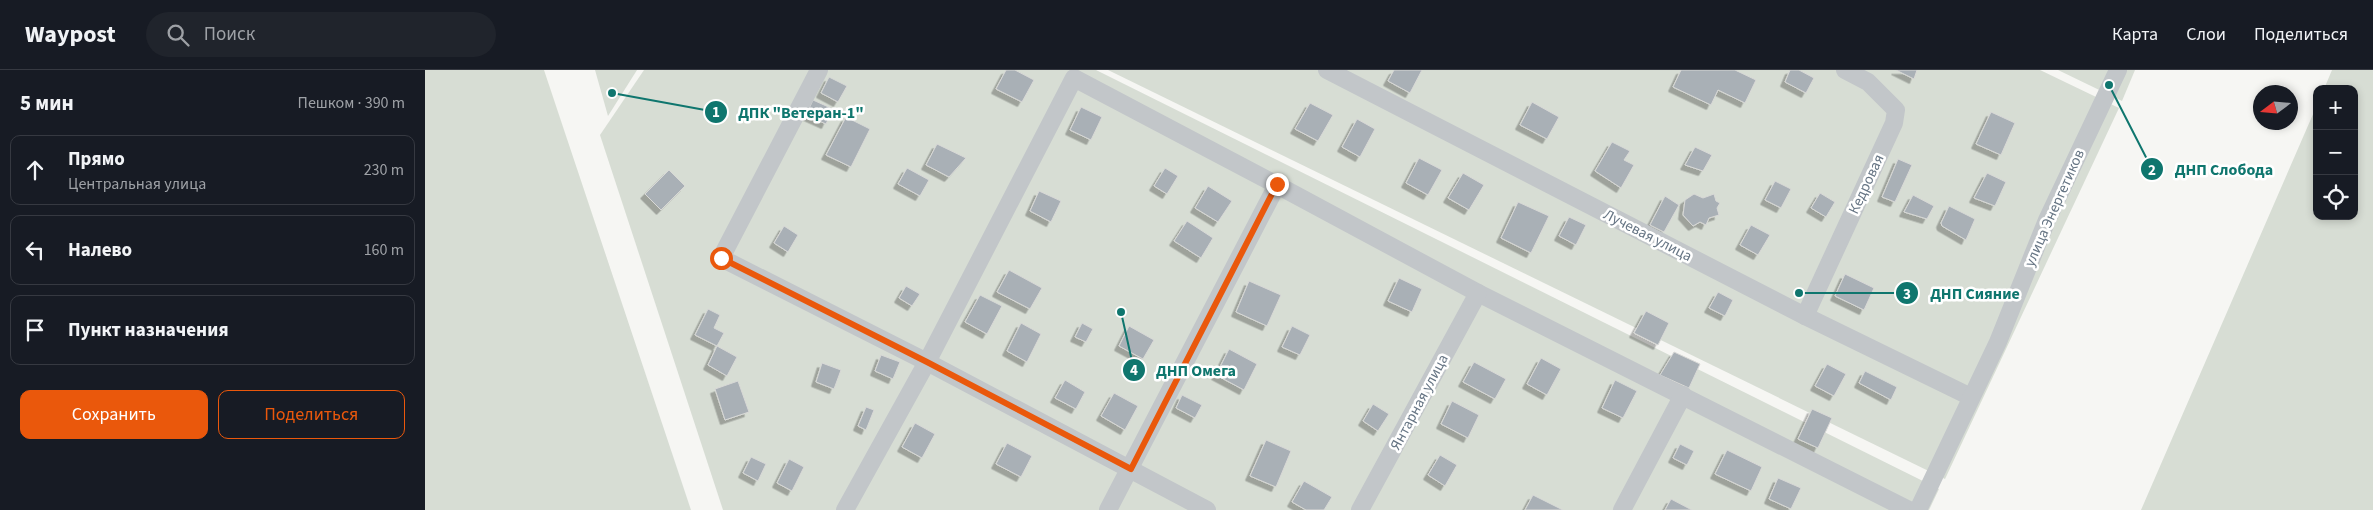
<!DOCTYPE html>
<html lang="ru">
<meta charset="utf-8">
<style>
:root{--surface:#171b24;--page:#20242c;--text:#f1f3f6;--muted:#9ea1a6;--line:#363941;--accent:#ea580c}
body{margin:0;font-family:"Source Sans 3",sans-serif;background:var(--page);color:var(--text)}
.controls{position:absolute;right:15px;top:15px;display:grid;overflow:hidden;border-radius:10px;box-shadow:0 2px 8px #0003}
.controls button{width:45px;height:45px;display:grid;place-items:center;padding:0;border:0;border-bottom:1px solid var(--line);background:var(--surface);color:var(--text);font:25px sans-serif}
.compass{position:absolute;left:1828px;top:15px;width:45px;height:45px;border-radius:50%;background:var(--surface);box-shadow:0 2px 8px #0003;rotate:254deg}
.stop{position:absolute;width:15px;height:15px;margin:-11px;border:4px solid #ea580c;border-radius:50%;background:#fff}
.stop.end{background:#ea580c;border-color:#fff;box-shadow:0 1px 5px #0008}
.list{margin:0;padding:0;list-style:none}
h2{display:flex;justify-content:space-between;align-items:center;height:65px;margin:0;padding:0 20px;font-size:21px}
h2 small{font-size:16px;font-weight:400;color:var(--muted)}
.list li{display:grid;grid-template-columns:32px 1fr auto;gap:15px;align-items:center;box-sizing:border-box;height:70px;margin:0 10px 10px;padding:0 10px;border:1px solid var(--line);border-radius:10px}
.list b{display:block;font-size:19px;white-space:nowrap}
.list p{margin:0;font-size:16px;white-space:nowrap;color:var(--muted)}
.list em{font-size:16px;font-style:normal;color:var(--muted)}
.actions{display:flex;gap:10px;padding:15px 20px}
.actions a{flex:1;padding:11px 0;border:1px solid var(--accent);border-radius:10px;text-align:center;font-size:18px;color:var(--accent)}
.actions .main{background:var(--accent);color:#fff}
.icon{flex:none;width:28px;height:28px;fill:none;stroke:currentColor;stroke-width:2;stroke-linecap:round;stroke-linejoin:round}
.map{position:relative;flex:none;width:1948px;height:440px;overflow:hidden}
header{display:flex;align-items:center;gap:30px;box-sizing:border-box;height:70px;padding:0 25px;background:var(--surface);border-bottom:1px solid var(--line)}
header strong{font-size:24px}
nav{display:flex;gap:28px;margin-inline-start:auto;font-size:18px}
.search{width:350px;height:45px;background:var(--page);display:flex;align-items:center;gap:12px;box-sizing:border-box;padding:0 18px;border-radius:28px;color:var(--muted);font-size:19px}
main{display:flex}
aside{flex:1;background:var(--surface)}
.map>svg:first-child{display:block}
</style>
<header>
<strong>Waypost</strong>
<div class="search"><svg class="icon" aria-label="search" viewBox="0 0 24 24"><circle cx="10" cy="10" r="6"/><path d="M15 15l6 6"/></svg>Поиск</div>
<nav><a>Карта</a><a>Слои</a><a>Поделиться</a></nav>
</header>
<main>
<aside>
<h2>5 мин<small>Пешком · 390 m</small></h2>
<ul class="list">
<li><svg class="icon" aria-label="ahead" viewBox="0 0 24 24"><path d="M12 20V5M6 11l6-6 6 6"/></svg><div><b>Прямо</b><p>Центральная улица</p></div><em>230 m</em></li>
<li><svg class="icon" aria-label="left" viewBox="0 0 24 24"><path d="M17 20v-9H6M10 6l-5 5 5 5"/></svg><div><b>Налево</b></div><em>160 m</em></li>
<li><svg class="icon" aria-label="arrive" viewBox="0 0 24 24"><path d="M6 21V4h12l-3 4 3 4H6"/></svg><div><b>Пункт назначения</b></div></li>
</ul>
<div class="actions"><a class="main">Сохранить</a><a>Поделиться</a></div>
</aside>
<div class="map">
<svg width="1948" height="440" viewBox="0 0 1948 440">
<defs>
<filter id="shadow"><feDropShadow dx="-4.5" dy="4.5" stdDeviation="0" flood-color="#0004"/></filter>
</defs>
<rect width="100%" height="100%" fill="#f6f6f3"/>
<!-- green -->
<g fill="#d7ddd4">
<path d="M0 0H119L266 440H0Z"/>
<path d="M170 0H212L183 46Z"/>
<path d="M219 0H671L1514 419 1504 440H298L175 65Z"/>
<path d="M683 0H1615L1694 38 1520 409Z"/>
<path d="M1633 0H1710L1697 31Z"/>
<path d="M1907 0H1948V440H1716L1892 35V146H1929V19H1899Z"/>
</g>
<!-- building -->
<g fill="#a9b0b6" stroke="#d8d8d6" filter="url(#shadow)">
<path d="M581 0H590L609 10 597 32 571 19Z"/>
<path d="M969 0H997L985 23 963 11Z"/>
<path d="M1256 0H1310L1331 10 1320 33 1293 20 1286 35 1248 17Z"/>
<path d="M1365 0H1374L1389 8 1381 23 1360 12Z"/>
<path d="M1471 0H1492L1489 9Z"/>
<path d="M404 7 422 16 413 32 396 23Z"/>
<path d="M388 30 408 39 401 54 381 45Z"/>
<path d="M1107 32 1134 47 1122 69 1095 55Z"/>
<path d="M885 33 908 45 893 71 870 59Z"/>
<path d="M656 37 677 47 666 70 645 60Z"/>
<path d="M1566 42 1590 53 1576 85 1551 74Z"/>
<path d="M421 47 445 59 426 97 401 85Z"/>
<path d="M932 49 950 59 935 87 917 77Z"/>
<path d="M1187 72 1205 81 1199 90 1209 95 1196 118 1170 101Z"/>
<path d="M512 74 541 88 524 107 501 95Z"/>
<path d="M1270 77 1287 85 1278 101 1260 95Z"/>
<path d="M994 88 1017 100 1003 125 981 113Z"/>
<path d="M1473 89 1487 95 1470 132 1457 127Z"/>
<path d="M482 98 504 110 495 126 473 114Z"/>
<path d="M740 98 753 106 742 124 729 116Z"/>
<path d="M244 100 260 116 236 140 220 124Z"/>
<path d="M1038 103 1059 115 1044 140 1023 128Z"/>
<path d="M1562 103 1581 112 1570 136 1549 128Z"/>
<path d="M1350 111 1366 119 1356 138 1340 130Z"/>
<path d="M783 116 807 131 793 152 770 138Z"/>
<path d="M614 121 636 131 626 152 605 141Z"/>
<path d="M1395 123 1410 132 1401 147 1386 138Z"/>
<path d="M1269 124 1278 128 1289 124 1291 131 1295 133 1292 138 1294 145 1284 148 1281 155 1275 152 1268 156 1258 145 1260 130Z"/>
<path d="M1488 125 1509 136 1502 149 1479 142Z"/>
<path d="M1240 126 1254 135 1239 162 1225 155Z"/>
<path d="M1093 132 1124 146 1106 183 1076 168Z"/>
<path d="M1524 136 1550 149 1541 170 1517 156 1516 153Z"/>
<path d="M1144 147 1161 155 1151 175 1134 166Z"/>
<path d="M762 151 788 168 776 188 749 171Z"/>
<path d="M1326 155 1345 165 1333 185 1315 175Z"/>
<path d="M359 156 373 165 363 182 349 173Z"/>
<path d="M584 200 617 218 605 239 572 222Z"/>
<path d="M1420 204 1449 218 1439 240 1410 226Z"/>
<path d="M974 208 997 219 987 242 963 231Z"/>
<path d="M824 211 856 225 842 256 811 242Z"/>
<path d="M481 216 495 224 487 236 474 228Z"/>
<path d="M1293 222 1308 230 1300 246 1284 238Z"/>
<path d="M555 225 577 236 562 264 540 252Z"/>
<path d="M283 239 295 245 289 258 299 263 292 276 270 265Z"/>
<path d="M1221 241 1244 253 1233 275 1209 263Z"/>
<path d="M596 253 616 264 602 292 582 281Z"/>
<path d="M657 253 668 259 661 272 650 267Z"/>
<path d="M704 256 729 270 718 289 694 276Z"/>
<path d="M867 256 885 265 875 285 857 277Z"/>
<path d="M292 276 312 287 302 306 283 295Z"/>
<path d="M804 279 832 294 819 320 791 305Z"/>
<path d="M1249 282 1275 294 1264 318 1235 305Z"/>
<path d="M456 285 475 292 468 309 450 301Z"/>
<path d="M1116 288 1136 299 1122 325 1102 314Z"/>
<path d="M1049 292 1081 309 1070 329 1038 312Z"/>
<path d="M397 293 416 300 409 319 391 312Z"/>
<path d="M1402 294 1421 304 1409 326 1390 316Z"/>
<path d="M1440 301 1472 317 1466 330 1434 313Z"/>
<path d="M640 310 660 322 651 339 630 328Z"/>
<path d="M1190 310 1212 321 1198 348 1177 338Z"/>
<path d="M313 311 324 342 300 350 290 319Z"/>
<path d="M689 323 713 336 700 360 676 346Z"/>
<path d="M757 325 777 335 770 348 751 338Z"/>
<path d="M1027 331 1054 345 1043 368 1016 354Z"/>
<path d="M948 334 964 344 953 361 938 351Z"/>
<path d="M441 337 449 340 441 360 433 356Z"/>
<path d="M1387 339 1407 348 1393 378 1373 369Z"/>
<path d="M490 353 510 364 497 388 477 377Z"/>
<path d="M841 370 866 381 851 417 825 406Z"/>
<path d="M582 373 607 386 596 407 571 394Z"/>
<path d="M1255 374 1269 381 1262 395 1248 388Z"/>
<path d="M1302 380 1337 397 1326 421 1290 404Z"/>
<path d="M1015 385 1032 395 1020 416 1003 405Z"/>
<path d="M326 387 341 394 333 411 318 403Z"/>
<path d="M364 389 379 397 367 421 352 413Z"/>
<path d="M1353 408 1376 418 1366 439 1344 429Z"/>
<path d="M879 411 907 427 899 440H881L867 432Z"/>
<path d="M1108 425 1138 440H1100Z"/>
<path d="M1246 429 1267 440H1240Z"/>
</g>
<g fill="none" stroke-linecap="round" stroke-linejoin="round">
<!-- minor -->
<g stroke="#c2c6c9" stroke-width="18">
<path d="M394 0 296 188 502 292 782 440"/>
<path d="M902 0 1380 246 1546 327"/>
<path d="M1380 246 1469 53 1471 40 1443 12 1420 0"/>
<path d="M420 440 502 292 649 8 852 115 1053 223 1484 440"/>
<path d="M683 440 852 115"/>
<path d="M935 440 1053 223"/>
<path d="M1197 440 1258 325"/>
<path d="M1493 440 1573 272 1622 150 1693 0"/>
</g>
</g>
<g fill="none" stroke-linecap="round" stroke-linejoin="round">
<!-- route -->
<path stroke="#ea580c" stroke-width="6" d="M296 188 502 292 706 399 852 114"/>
</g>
<g text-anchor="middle" stroke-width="5" stroke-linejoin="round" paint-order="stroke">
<!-- street labels -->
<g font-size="15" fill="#667584" stroke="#fff">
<text transform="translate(1441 114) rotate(-65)" y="5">Кедровая</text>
<text transform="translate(1629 138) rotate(-66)" y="5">улица Энергетиков</text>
<text transform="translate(1223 165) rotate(27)" y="5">Лучевая улица</text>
<text transform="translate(994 332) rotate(-62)" y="5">Янтарная улица</text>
</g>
</g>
<!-- callouts -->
<path fill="none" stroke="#0f766e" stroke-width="2" d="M187 23L291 42M1684 15L1727 99M1374 223L1482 223M696 242L709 300"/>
<g fill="#0f766e" stroke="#fff" stroke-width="2">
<circle cx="187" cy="23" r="5"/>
<circle cx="1684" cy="15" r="5"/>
<circle cx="1374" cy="223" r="5"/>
<circle cx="696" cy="242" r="5"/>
<circle cx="291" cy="42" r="12"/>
<circle cx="1727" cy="99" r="12"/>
<circle cx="1482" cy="223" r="12"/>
<circle cx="709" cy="300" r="12"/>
</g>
<g font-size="15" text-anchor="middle" font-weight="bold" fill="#fff">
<text x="291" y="47">1</text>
<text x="1727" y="105">2</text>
<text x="1482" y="229">3</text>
<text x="709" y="305">4</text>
</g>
<g font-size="16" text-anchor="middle" font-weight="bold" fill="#0f766e" stroke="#fff" stroke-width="5" stroke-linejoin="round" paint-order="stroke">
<text x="376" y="48">ДПК "Ветеран-1"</text>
<text x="1799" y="105">ДНП Слобода</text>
<text x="1550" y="229">ДНП Сияние</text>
<text x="771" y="306">ДНП Омега</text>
</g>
</svg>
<div class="controls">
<button>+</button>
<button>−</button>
<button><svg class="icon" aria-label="locate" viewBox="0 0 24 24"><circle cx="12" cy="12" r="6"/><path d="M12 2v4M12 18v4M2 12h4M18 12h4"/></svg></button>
</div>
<svg class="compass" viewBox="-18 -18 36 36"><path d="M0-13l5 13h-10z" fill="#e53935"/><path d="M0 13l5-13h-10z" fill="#9ea1a6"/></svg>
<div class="stop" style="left:296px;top:188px"></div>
<div class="stop end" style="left:852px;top:114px"></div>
</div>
</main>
